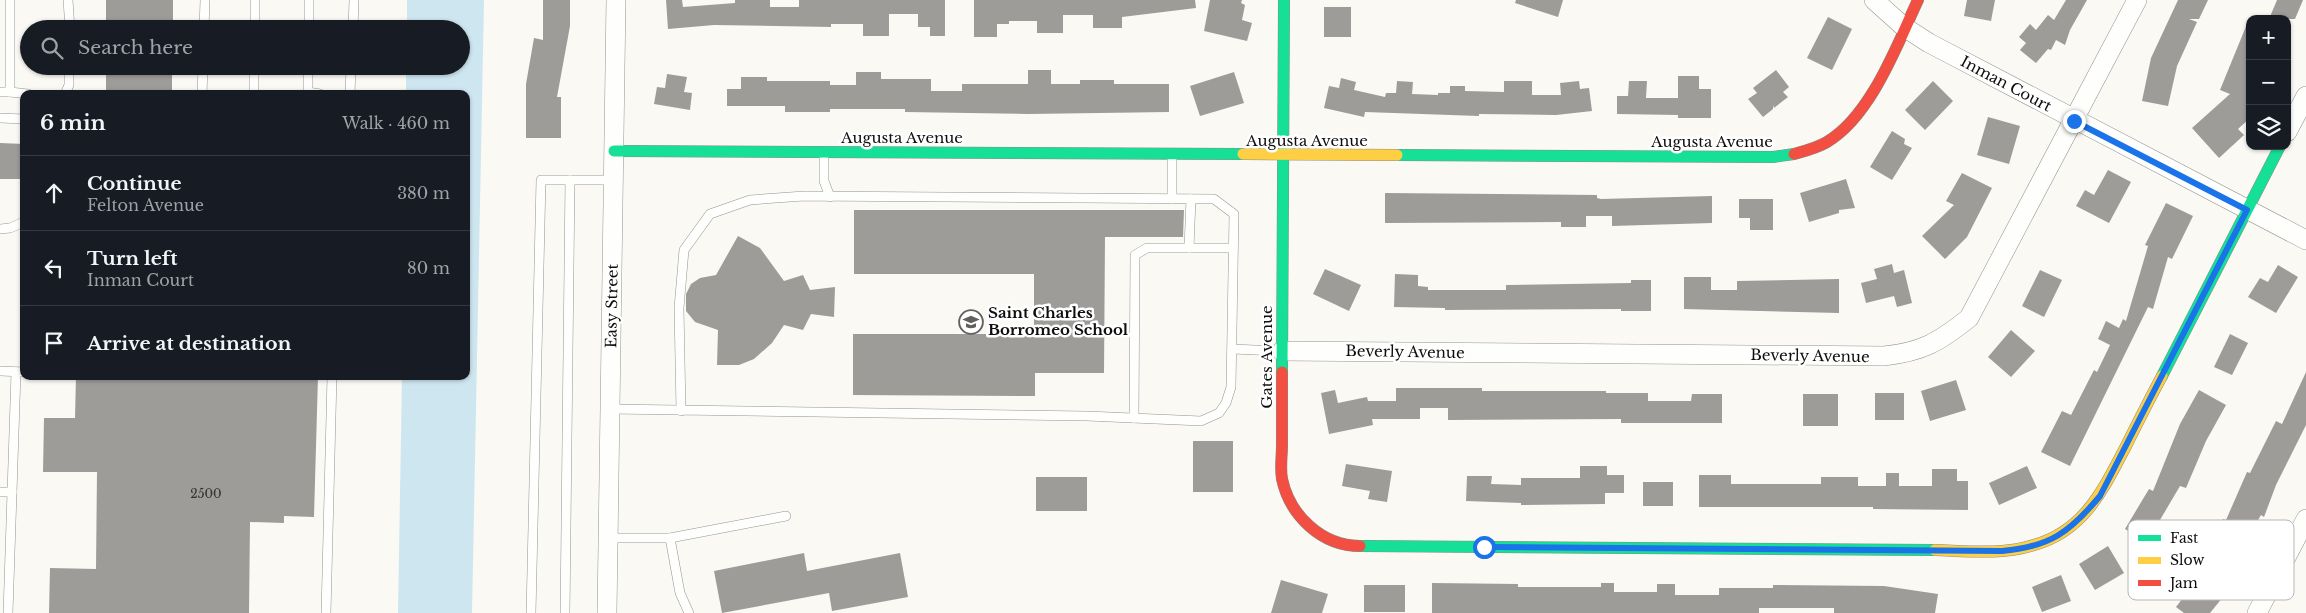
<!DOCTYPE html>
<meta charset="utf-8">
<style>
:root{--surface:#171b24;--page:#242831;--text:#f1f3f6;--muted:#9ea1a6;--line:#363941}
body{margin:0;font-family:"Libre Baskerville",serif;background:var(--page);color:var(--text)}
.controls{position:absolute;right:15px;top:15px;display:grid;overflow:hidden;border-radius:10px;box-shadow:0 1px 4px #0004}
.controls button{width:45px;height:45px;display:grid;place-items:center;padding:0;border:0;border-bottom:1px solid var(--line);background:var(--surface);color:var(--text);font:25px sans-serif}
.stop{position:absolute;width:15px;height:15px;margin:-11px;border:4px solid #1a73e8;border-radius:50%;background:#fff}
.stop.end{background:#1a73e8;border-color:#fff;box-shadow:0 1px 5px #0008}
.list{margin:0;padding:0;list-style:none}
h2{display:flex;justify-content:space-between;align-items:center;height:65px;margin:0;padding:0 20px;font-size:21px}
h2 small{font-size:16px;font-weight:400;color:var(--muted)}
.list li{display:grid;grid-template-columns:32px 1fr auto;gap:15px;align-items:center;box-sizing:border-box;height:75px;padding:0 20px;border-top:1px solid var(--line)}
.list b{display:block;font-size:19px;white-space:nowrap}
.list p{margin:0;font-size:16px;white-space:nowrap;color:var(--muted)}
.list em{font-size:16px;font-style:normal;color:var(--muted)}
.icon{flex:none;width:28px;height:28px;fill:none;stroke:currentColor;stroke-width:2;stroke-linecap:round;stroke-linejoin:round}
.map{position:relative;flex:none;width:2306px;height:613px;overflow:hidden}
.search{position:absolute;background:var(--surface);box-shadow:0 1px 4px #0004;left:20px;top:20px;width:450px;height:55px;display:flex;align-items:center;gap:12px;box-sizing:border-box;padding:0 18px;border-radius:28px;color:var(--muted);font-size:19px}
.panel{position:absolute;background:var(--surface);box-shadow:0 1px 4px #0004;left:20px;top:90px;width:450px;height:290px;border-radius:10px}
.map>svg:first-child{display:block}
</style>
<div class="map">
<svg width="2306" height="613" viewBox="0 0 2306 613">
<rect width="100%" height="100%" fill="#faf9f4"/>
<!-- water -->
<path fill="#cee6f0" d="M407 0H484L472 613H398L402 376H466V94H406V66H461V29H407Z"/>
<!-- building -->
<g fill="#9e9c99">
<rect x="106" y="0" width="67" height="29"/>
<path d="M543 0H570V26L557 97H561V138H526V84L534 38 543 40Z"/>
<path d="M666 0H682L683 7 735 3V0H770V7H799V0H945V36H930V27H918V14H889V36H863V24H831V27L714 25 668 29Z"/>
<path d="M974 0H1195L1196 8 1122 17V28H1093V15H1063V33H1037V21H1009V24H997V37H974Z"/>
<path d="M1210 0H1242L1241 3 1245 5 1242 20 1252 23 1247 41 1204 31Z"/>
<path d="M1516 0H1563L1558 17 1515 3Z"/>
<path d="M1967 0H1995L1991 21 1964 16Z"/>
<path d="M2066 0H2087L2070 30 2065 45 2056 40 2051 50 2048 49 2036 63 2020 50 2026 43 2019 37 2030 24 2036 30 2048 15 2054 20Z"/>
<path d="M2178 0H2208L2199 19H2189L2197 22 2177 66 2168 106 2142 101 2151 58Z"/>
<path d="M2277 0H2303L2295 19H2269Z"/>
<rect x="1324" y="7" width="27" height="30"/>
<path d="M1828 17 1852 29 1832 70 1807 58Z"/>
<path d="M2249 19 2250 118 2238 129 2244 135 2219 158 2192 128 2230 94 2220 90Z"/>
<rect x="106" y="66" width="66" height="28"/>
<path d="M1028 70H1051V84H1080V80H1114V84H1169V112L1028 114 905 112V109H830V112H785V106H727V89H741V77H767V81H830V85H856V72H881V79H931V91H962V84H1028Z"/>
<path d="M1776 70 1789 87 1783 92 1788 97 1774 108 1773 105V109L1763 117 1748 99 1757 93 1753 88Z"/>
<path d="M1234 72 1244 103 1200 116 1190 86Z"/>
<path d="M667 74 687 77 684 92 692 93 690 110 654 104 657 87 665 88Z"/>
<path d="M1678 76H1699V89H1711V118H1678V115L1617 114V96H1628L1629 81H1647L1646 98H1678Z"/>
<path d="M1341 78 1356 82 1354 90 1385 97 1386 93H1396L1397 81 1413 82 1412 94 1438 95V93H1450V86H1465V91L1504 92V81H1532V95H1561L1560 83 1579 81 1580 89 1589 88 1592 111 1556 115 1479 114V116L1365 112 1364 117 1324 108 1329 86 1339 88Z"/>
<path d="M1933 81 1953 101 1925 130 1905 110Z"/>
<path d="M1988 117 2020 126 2009 164 1977 155Z"/>
<path d="M1892 131 1905 139 1904 144 1912 148 1892 180 1870 167Z"/>
<path d="M0 143 24 144V179H0Z"/>
<path d="M2108 170 2131 182 2109 223 2076 206 2085 190 2094 195Z"/>
<path d="M1962 173 1992 188 1967 237 1945 259 1922 236 1954 205 1946 201Z"/>
<path d="M1846 179 1855 208 1839 210V213L1809 222 1800 193Z"/>
<path d="M1385 193 1597 195V198L1601 199 1712 196V223L1612 226V216H1586V227H1561V222L1385 223Z"/>
<path d="M1739 199H1773V230H1750V218H1739Z"/>
<path d="M2166 203 2193 216 2172 259 2168 257 2153 309 2148 307 2070 466 2041 452 2062 411 2071 415 2094 370 2097 372 2110 345 2098 339 2106 321 2119 328 2123 319 2126 321 2148 246 2145 245Z"/>
<path d="M854 210H1184L1183 237H1105L1104 373H1035V396L853 395V334H1034V274H854Z"/>
<path d="M738 236 760 248 784 281 803 275 810 290 835 287 834 317 811 314 803 330 784 325 772 343 754 359 739 365H717L718 330 695 322 686 311V294L691 284 700 278 716 275Z"/>
<path d="M1892 264 1894 273 1904 270 1912 303 1897 307 1894 296 1866 303 1861 283 1877 279 1874 269Z"/>
<path d="M2278 265 2298 277 2276 313 2248 297 2260 278 2268 282Z"/>
<path d="M1325 269 1361 285 1349 311 1313 294Z"/>
<path d="M2040 270 2062 280 2044 317 2022 306Z"/>
<path d="M1395 274 1418 275V286L1428 287V290H1506V285L1631 283V280H1651V311H1621V309L1445 310V308L1394 307Z"/>
<path d="M1684 277H1711V290H1737V281L1839 279V313L1684 309Z"/>
<path d="M2011 330 2035 351 2011 377 1988 357Z"/>
<path d="M2230 334 2248 343 2232 375 2214 367Z"/>
<path d="M2306 372V425L2276 485 2264 517 2261 515 2216 592 2223 597 2210 613H2184L2176 607 2210 562 2201 557 2223 519 2226 520 2247 472 2250 473 2276 421 2282 424Z"/>
<path d="M76 376H318L314 517 284 516V523L250 522 249 613H49L50 568 96 569 97 472H43L44 418H75Z"/>
<path d="M1956 380 1966 410 1930 421 1921 391Z"/>
<path d="M1396 388H1482V391H1606V393H1648V401H1691L1692 394H1722V423H1621V419L1448 420V408H1420V419H1372L1373 425 1329 434 1321 393 1335 390 1338 403 1367 397 1368 401H1396Z"/>
<path d="M2199 390 2226 405 2206 441 2186 488 2180 486 2147 542 2125 529 2149 489 2153 491 2180 424Z"/>
<rect x="1875" y="393" width="29" height="27"/>
<rect x="1803" y="394" width="35" height="32"/>
<rect x="1193" y="441" width="40" height="51"/>
<path d="M1346 464 1392 471 1387 502 1368 499 1370 491 1342 486Z"/>
<path d="M1580 466H1607V475H1624V493H1605V504L1521 505V503L1466 501 1467 476H1492L1491 484 1521 485V478H1580Z"/>
<path d="M2027 466 2037 488 1999 505 1989 483Z"/>
<path d="M1932 469H1957V481H1968V510L1873 509V507H1699V475H1731V484H1821V477H1858V486H1886V473H1899V486H1932Z"/>
<rect x="1036" y="477" width="51" height="34"/>
<rect x="1643" y="482" width="30" height="24"/>
<path d="M2108 546 2124 573 2095 590 2079 564Z"/>
<path d="M804 553 807 571 900 553 908 597 832 611 829 593 722 613 714 571Z"/>
<path d="M2061 575 2071 601 2042 612 2032 587Z"/>
<path d="M1281 580 1328 594 1322 613H1271Z"/>
<path d="M1432 583 1518 584V587H1601V583H1614V592H1657V584H1675V595H1719V588H1773V585L1884 586 1938 594 1935 613H1834V608H1759V613H1432Z"/>
<rect x="1364" y="585" width="41" height="27"/>
</g>
<g fill="none" stroke-linecap="round" stroke-linejoin="round">
<!-- lane casing -->
<g stroke="#949492" stroke-width="10">
<g id="lane">
<path d="M68 0 70 29"/>
<path d="M204 29 205 0"/>
<path d="M255 29V0"/>
<path d="M309 29V0"/>
<path d="M353 29 354 0"/>
<path d="M308 66V92L320 94"/>
<path d="M0 92H10V0"/>
<path d="M10 92 28 94"/>
<path d="M65 94 69 85V66"/>
<path d="M202 94 203 66"/>
<path d="M254 94V66"/>
<path d="M350 94 351 66"/>
<path d="M0 118 24 119"/>
<path d="M824 153V181L830 197"/>
<path d="M1172 199V156"/>
<path d="M0 229 10 228 24 222"/>
<path d="M1189 248 1191 199"/>
<path d="M1232 349 1281 351"/>
<path d="M0 371 24 372"/>
<path d="M610 409 1087 416 1201 421 1219 413 1226 403 1231 387 1234 214 1214 199 804 196 750 200 710 214 684 250 679 308 681 411"/>
<path d="M1134 418 1135 255 1147 248H1233"/>
<path d="M0 492H12"/>
<path d="M608 538H670L786 516"/>
<path d="M670 538 680 593 689 613"/>
<path d="M8 613 16 372"/>
<path d="M326 613 332 376"/>
<path d="M531 613 541 180H570"/>
<path d="M565 613 570 180H613"/>
</g>
</g>
<!-- street casing -->
<g stroke="#949492" stroke-width="20">
<g id="street">
<path d="M1874 0 1904 27 1929 43 2306 240"/>
<path d="M2287 132 2306 96"/>
<path d="M1282 351 1884 356C1922 352 1939 342 1969 318L2137 0"/>
<path d="M607 613 616 0"/>
<path d="M2257 613 2306 519"/>
</g>
</g>
<!-- fast casing -->
<g stroke="#8b8a88" stroke-width="12">
<g id="fast">
<path d="M614 151 1243 154"/>
<path d="M1397 155 1773 157 1794 154"/>
<path d="M1282 372 1284 0"/>
<path d="M2162 376 2280 146"/>
<path d="M1360 546 1935 550"/>
</g>
</g>
<!-- slow casing -->
<g stroke="#8b8a88" stroke-width="12">
<g id="slow">
<path d="M1243 154 1397 155"/>
<path d="M1935 550C1968 551 2003 555 2034 545 2084 531 2103 490 2125 448 2137 424 2149 400 2162 376"/>
</g>
</g>
<!-- jam casing -->
<g stroke="#8b8a88" stroke-width="12">
<g id="jam">
<path d="M1794 154C1805 151 1817 148 1827 142 1871 116 1897 45 1918 0"/>
<path d="M1282 372C1282 396 1282 420 1282 445 1282 456 1280 468 1282 479 1290 516 1322 546 1360 546"/>
</g>
</g>
<!-- lane -->
<use href="#lane" stroke="#fefefd" stroke-width="9"/>
<!-- street -->
<use href="#street" stroke="#fefefd" stroke-width="19"/>
<!-- fast -->
<use href="#fast" stroke="#16e098" stroke-width="11"/>
<!-- slow -->
<use href="#slow" stroke="#ffcf43" stroke-width="11"/>
<!-- jam -->
<use href="#jam" stroke="#f24e42" stroke-width="11"/>
</g>
<g fill="none" stroke-linecap="round" stroke-linejoin="round">
<!-- route -->
<path stroke="#1a73e8" stroke-width="6" d="M1484 547 2002 551C2050 547 2070 532 2100 496L2247 210 2074 121"/>
</g>
<!-- icons -->
<defs>
<g id="school-ring" transform="scale(1.25)"><circle r="9.5" fill="#fff" stroke="#61605e" stroke-width="1.5"/><path d="M0-5L7-2L0 1L-7-2ZM-4 1L0 2.5L4 1V4Q0 6-4 4Z" fill="#61605e"/></g>
</defs>
<g fill-rule="evenodd">
<use href="#school-ring" x="971" y="322"/>
</g>
<g text-anchor="middle" stroke-width="5" stroke-linejoin="round" paint-order="stroke">
<!-- number labels -->
<g font-size="12" fill="#323231">
<text x="206" y="498">2500</text>
</g>
<!-- street labels -->
<g font-size="15" fill="#0e0e0e" stroke="#fff">
<text transform="translate(2006 84) rotate(28)" y="5">Inman Court</text>
<text x="902" y="143">Augusta Avenue</text>
<text x="1307" y="146">Augusta Avenue</text>
<text x="1712" y="147">Augusta Avenue</text>
<text transform="translate(612 306) rotate(-89)" y="5">Easy Street</text>
<text transform="translate(1405 352) rotate(1)" y="5">Beverly Avenue</text>
<text transform="translate(1810 356) rotate(1)" y="5">Beverly Avenue</text>
<text transform="translate(1267 357) rotate(-90)" y="5">Gates Avenue</text>
</g>
<!-- poi labels -->
<g font-size="15" font-weight="bold" fill="#0e0e0e" stroke="#fff" text-anchor="start">
<text x="988" y="318">Saint Charles<tspan x="988" dy="17">Borromeo School</tspan></text>
</g>
</g>
<!-- legend -->
<rect x="2128" y="520" width="166" height="80" rx="8" fill="#fff" stroke="#b7b7b7" stroke-width="1"/>
<rect x="2138" y="535" width="23" height="6" fill="#16e098"/>
<rect x="2138" y="557" width="23" height="7" fill="#ffcf43"/>
<rect x="2138" y="580" width="23" height="6" fill="#f24e42"/>
<g font-size="14" fill="#0e0e0e">
<text x="2170" y="543">Fast</text>
<text x="2170" y="565">Slow</text>
<text x="2170" y="588">Jam</text>
</g>
</svg>
<div class="controls">
<button>+</button>
<button>−</button>
<button><svg class="icon" aria-label="layers" viewBox="0 0 24 24"><path d="M12 4l9 5-9 5-9-5zM3 14l9 5 9-5"/></svg></button>
</div>
<div class="stop" style="left:1484px;top:547px"></div>
<div class="stop end" style="left:2074px;top:121px"></div>
<div class="search"><svg class="icon" aria-label="search" viewBox="0 0 24 24"><circle cx="10" cy="10" r="6"/><path d="M15 15l6 6"/></svg>Search here</div>
<section class="panel">
<h2>6 min<small>Walk · 460 m</small></h2>
<ul class="list">
<li><svg class="icon" aria-label="ahead" viewBox="0 0 24 24"><path d="M12 20V5M6 11l6-6 6 6"/></svg><div><b>Continue</b><p>Felton Avenue</p></div><em>380 m</em></li>
<li><svg class="icon" aria-label="left" viewBox="0 0 24 24"><path d="M17 20v-9H6M10 6l-5 5 5 5"/></svg><div><b>Turn left</b><p>Inman Court</p></div><em>80 m</em></li>
<li><svg class="icon" aria-label="arrive" viewBox="0 0 24 24"><path d="M6 21V4h12l-3 4 3 4H6"/></svg><div><b>Arrive at destination</b></div></li>
</ul>
</section>
</div>
